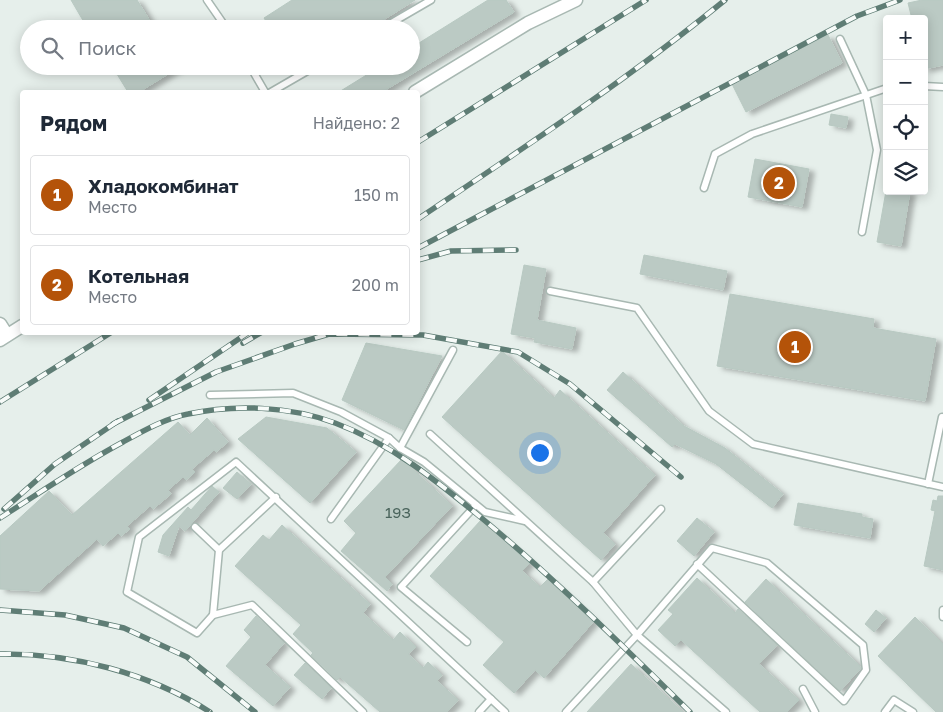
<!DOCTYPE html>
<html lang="ru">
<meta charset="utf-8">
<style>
:root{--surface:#fff;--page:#f2f2f3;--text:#1f2937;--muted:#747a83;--line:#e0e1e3;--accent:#b45309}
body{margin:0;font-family:"Golos Text",sans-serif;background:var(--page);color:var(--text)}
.controls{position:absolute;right:15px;top:15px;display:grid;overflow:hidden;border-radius:5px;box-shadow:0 2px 12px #0003}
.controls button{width:45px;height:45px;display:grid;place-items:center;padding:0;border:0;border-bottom:1px solid var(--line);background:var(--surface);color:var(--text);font:25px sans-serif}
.you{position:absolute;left:539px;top:452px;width:18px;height:18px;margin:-12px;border:4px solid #fff;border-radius:50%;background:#1a73e8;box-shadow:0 0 0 8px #1a73e833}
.badge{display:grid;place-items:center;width:32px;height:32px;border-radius:50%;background:var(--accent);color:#fff;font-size:16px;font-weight:700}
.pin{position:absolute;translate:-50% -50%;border:2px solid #fff;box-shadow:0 1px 5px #0006}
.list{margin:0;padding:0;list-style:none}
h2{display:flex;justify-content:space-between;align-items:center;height:65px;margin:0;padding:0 20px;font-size:21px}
h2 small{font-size:16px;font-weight:400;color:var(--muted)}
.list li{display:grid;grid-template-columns:32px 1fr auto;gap:15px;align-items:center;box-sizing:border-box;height:80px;margin:0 10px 10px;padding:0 10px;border:1px solid var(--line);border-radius:5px}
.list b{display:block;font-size:19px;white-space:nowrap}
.list p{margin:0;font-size:16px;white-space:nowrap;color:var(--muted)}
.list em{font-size:16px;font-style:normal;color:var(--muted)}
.icon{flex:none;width:28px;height:28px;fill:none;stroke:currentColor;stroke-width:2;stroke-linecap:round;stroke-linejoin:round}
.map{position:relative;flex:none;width:943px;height:712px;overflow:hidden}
.search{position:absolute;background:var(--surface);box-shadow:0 2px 12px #0003;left:20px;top:20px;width:400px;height:55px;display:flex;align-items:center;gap:12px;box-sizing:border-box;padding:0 18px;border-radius:28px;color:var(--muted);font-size:19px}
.panel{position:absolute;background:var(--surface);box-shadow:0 2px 12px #0003;left:20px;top:90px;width:400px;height:245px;border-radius:5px}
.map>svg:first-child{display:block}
</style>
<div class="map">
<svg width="943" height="712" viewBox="0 0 943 712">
<defs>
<filter id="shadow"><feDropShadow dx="5.5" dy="3" stdDeviation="2.5" flood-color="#0004"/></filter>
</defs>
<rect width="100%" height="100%" fill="#e6efeb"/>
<!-- building -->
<g fill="#bbcac4" stroke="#b8c9c2" filter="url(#shadow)">
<path d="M71 0H137L155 29H88Z"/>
<path d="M292 0H415L369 29H271L264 18Z"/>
<path d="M488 0H506L514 12 382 92H339L381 66H411V48Z"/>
<path d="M922 0H943V65L924 69V19H912L908 3Z"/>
<path d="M828 35 842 63 746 112 732 84Z"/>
<path d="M112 66H181L139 92H128Z"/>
<path d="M831 114 848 117 846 128 829 125Z"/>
<path d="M755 159 809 169 802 207 748 197Z"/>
<path d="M886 191H910L901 246 877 242Z"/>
<path d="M644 255 727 271 723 290 640 274Z"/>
<path d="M524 265 546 269 537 320 576 328 572 349 534 342 535 338 511 334Z"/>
<path d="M730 294 874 319 873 328 936 339 925 401 717 366Z"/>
<path d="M366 343 442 356 404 430 342 400Z"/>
<path d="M502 351 554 398 560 390 655 475 603 533 615 544 601 560 442 417Z"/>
<path d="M623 372 684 426 725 448 783 494 772 508 716 464 675 444 672 447 607 390Z"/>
<path d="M266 417 327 428 356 452 310 503 238 439Z"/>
<path d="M207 418 228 442 216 452 214 450 192 469 195 472 186 480 183 477 168 490 171 494 153 509 150 506 127 526 130 529 121 536 118 533 103 546 97 539 39 591 0 589V536L49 491 72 515 178 422 190 435Z"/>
<path d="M402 459 452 506 385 577 392 584 387 591 341 551 356 533 344 521Z"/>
<path d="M237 472 251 484 237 499 223 488Z"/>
<path d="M212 486 219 492 185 531 179 526 169 556 158 552 163 535 188 507 191 510Z"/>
<path d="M938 496H943V570L924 566 935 511 931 510 933 500 937 501Z"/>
<path d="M798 503 862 514V517L873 519 870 538 794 525Z"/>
<path d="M697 518 714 532 694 556 677 541Z"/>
<path d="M481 520 530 563 522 571 540 587 548 579 594 621 544 678 535 670 514 693 483 665 504 642 430 576Z"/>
<path d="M282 525 370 604 363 613 393 640 400 632 416 647 408 654 423 668 428 662 442 675 437 681 458 700 447 712H380L340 677 337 680 311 655 313 653 293 634 301 625 235 566 263 535 269 540Z"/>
<path d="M697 578 735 613 738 609 777 645 759 664 799 700 787 712H760L681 640 675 646 658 630 673 614 668 610Z"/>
<path d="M766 579 860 666 861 668 840 691 745 602Z"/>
<path d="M876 610 886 618 874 632 865 624Z"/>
<path d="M256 616 284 643 265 665 290 687 273 706 226 666 251 637 244 630Z"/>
<path d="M915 617 943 644V712H936L878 656Z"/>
<path d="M305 663 331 688 322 699 294 675Z"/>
<path d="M631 664 683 712H587Z"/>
</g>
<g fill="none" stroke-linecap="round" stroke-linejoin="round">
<!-- lane casing -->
<g stroke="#a8b8b2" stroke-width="9">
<g id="lane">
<path d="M207 0 227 29"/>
<path d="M381 29 431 0"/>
<path d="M840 39 866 95 877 150 862 232"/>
<path d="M250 66 265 92"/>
<path d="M924 86 943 87"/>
<path d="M271 92 316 66"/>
<path d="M704 188 715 154 752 134 887 88"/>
<path d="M550 291 637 308 709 411 753 444 943 487"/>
<path d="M210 395 293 393 341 412 389 438 400 448 424 462 485 512 525 521"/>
<path d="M430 434 593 582 637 635 726 712"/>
<path d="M400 448 453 350"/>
<path d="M928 484 942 417"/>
<path d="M331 519 389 438"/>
<path d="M195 527 219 550"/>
<path d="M593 582 661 509"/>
<path d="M943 610V617"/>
<path d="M213 615 219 550 276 497"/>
<path d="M467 642 401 587 476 505"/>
<path d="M803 689 815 712"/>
<path d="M363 712 252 605 213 615 197 633 127 592 139 537 236 462 505 712"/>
<path d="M479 712 491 699"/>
<path d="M566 712 637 635 712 548 767 563 863 645 866 670 844 701 697 564"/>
<path d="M885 712 894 700 913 712"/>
</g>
</g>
<!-- street casing -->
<g stroke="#a8b8b2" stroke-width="15">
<g id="street">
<path d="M415 92 528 23 576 0"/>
<path d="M0 324 7 335"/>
<path d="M0 340 22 326"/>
</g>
</g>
<!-- lane -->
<use href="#lane" stroke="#fff" stroke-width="6"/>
<!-- street -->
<use href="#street" stroke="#fff" stroke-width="12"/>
<!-- rail casing -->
<g stroke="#5f7d75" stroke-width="5.5">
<g id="rail">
<path d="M418 142 646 0"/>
<path d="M418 219C522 149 627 80 725 0"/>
<path d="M418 248 857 16 900 0"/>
<path d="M418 260 451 251 516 250"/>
<path d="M243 343 262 332"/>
<path d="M149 400 249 332"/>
<path d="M0 402 112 332"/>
<path d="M113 424 216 372 295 344 329 334 423 335 518 352 570 384 681 477"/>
<path d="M4 509 55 464 118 421"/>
<path d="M0 518C41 492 80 465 123 442 143 431 166 418 188 414 234 404 290 406 335 423 392 444 438 482 484 520 556 580 623 646 690 712"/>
<path d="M0 610 65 615 124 628 187 657 255 712"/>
<path d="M0 654C72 653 149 673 210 712"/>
</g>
</g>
<!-- rail -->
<use href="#rail" stroke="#f7fbf9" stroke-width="4" stroke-dasharray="11" stroke-linecap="butt"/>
</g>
<g text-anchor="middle" stroke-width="4" stroke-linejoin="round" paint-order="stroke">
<!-- number labels -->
<g font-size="15" fill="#4a645c">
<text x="398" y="518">19З</text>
</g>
</g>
</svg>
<div class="controls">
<button>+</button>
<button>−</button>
<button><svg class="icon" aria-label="locate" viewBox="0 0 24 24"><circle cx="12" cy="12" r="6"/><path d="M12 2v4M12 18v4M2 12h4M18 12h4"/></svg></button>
<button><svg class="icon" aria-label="layers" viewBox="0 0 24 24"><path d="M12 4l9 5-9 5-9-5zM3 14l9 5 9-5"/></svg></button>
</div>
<div class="you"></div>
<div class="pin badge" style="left:795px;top:347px">1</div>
<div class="pin badge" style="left:779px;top:183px">2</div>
<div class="search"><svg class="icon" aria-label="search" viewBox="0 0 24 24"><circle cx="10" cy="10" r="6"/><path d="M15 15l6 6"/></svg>Поиск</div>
<section class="panel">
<h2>Рядом<small>Найдено: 2</small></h2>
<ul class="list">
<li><span class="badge">1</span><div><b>Хладокомбинат</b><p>Место</p></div><em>150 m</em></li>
<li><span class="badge">2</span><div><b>Котельная</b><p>Место</p></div><em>200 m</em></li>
</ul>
</section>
</div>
